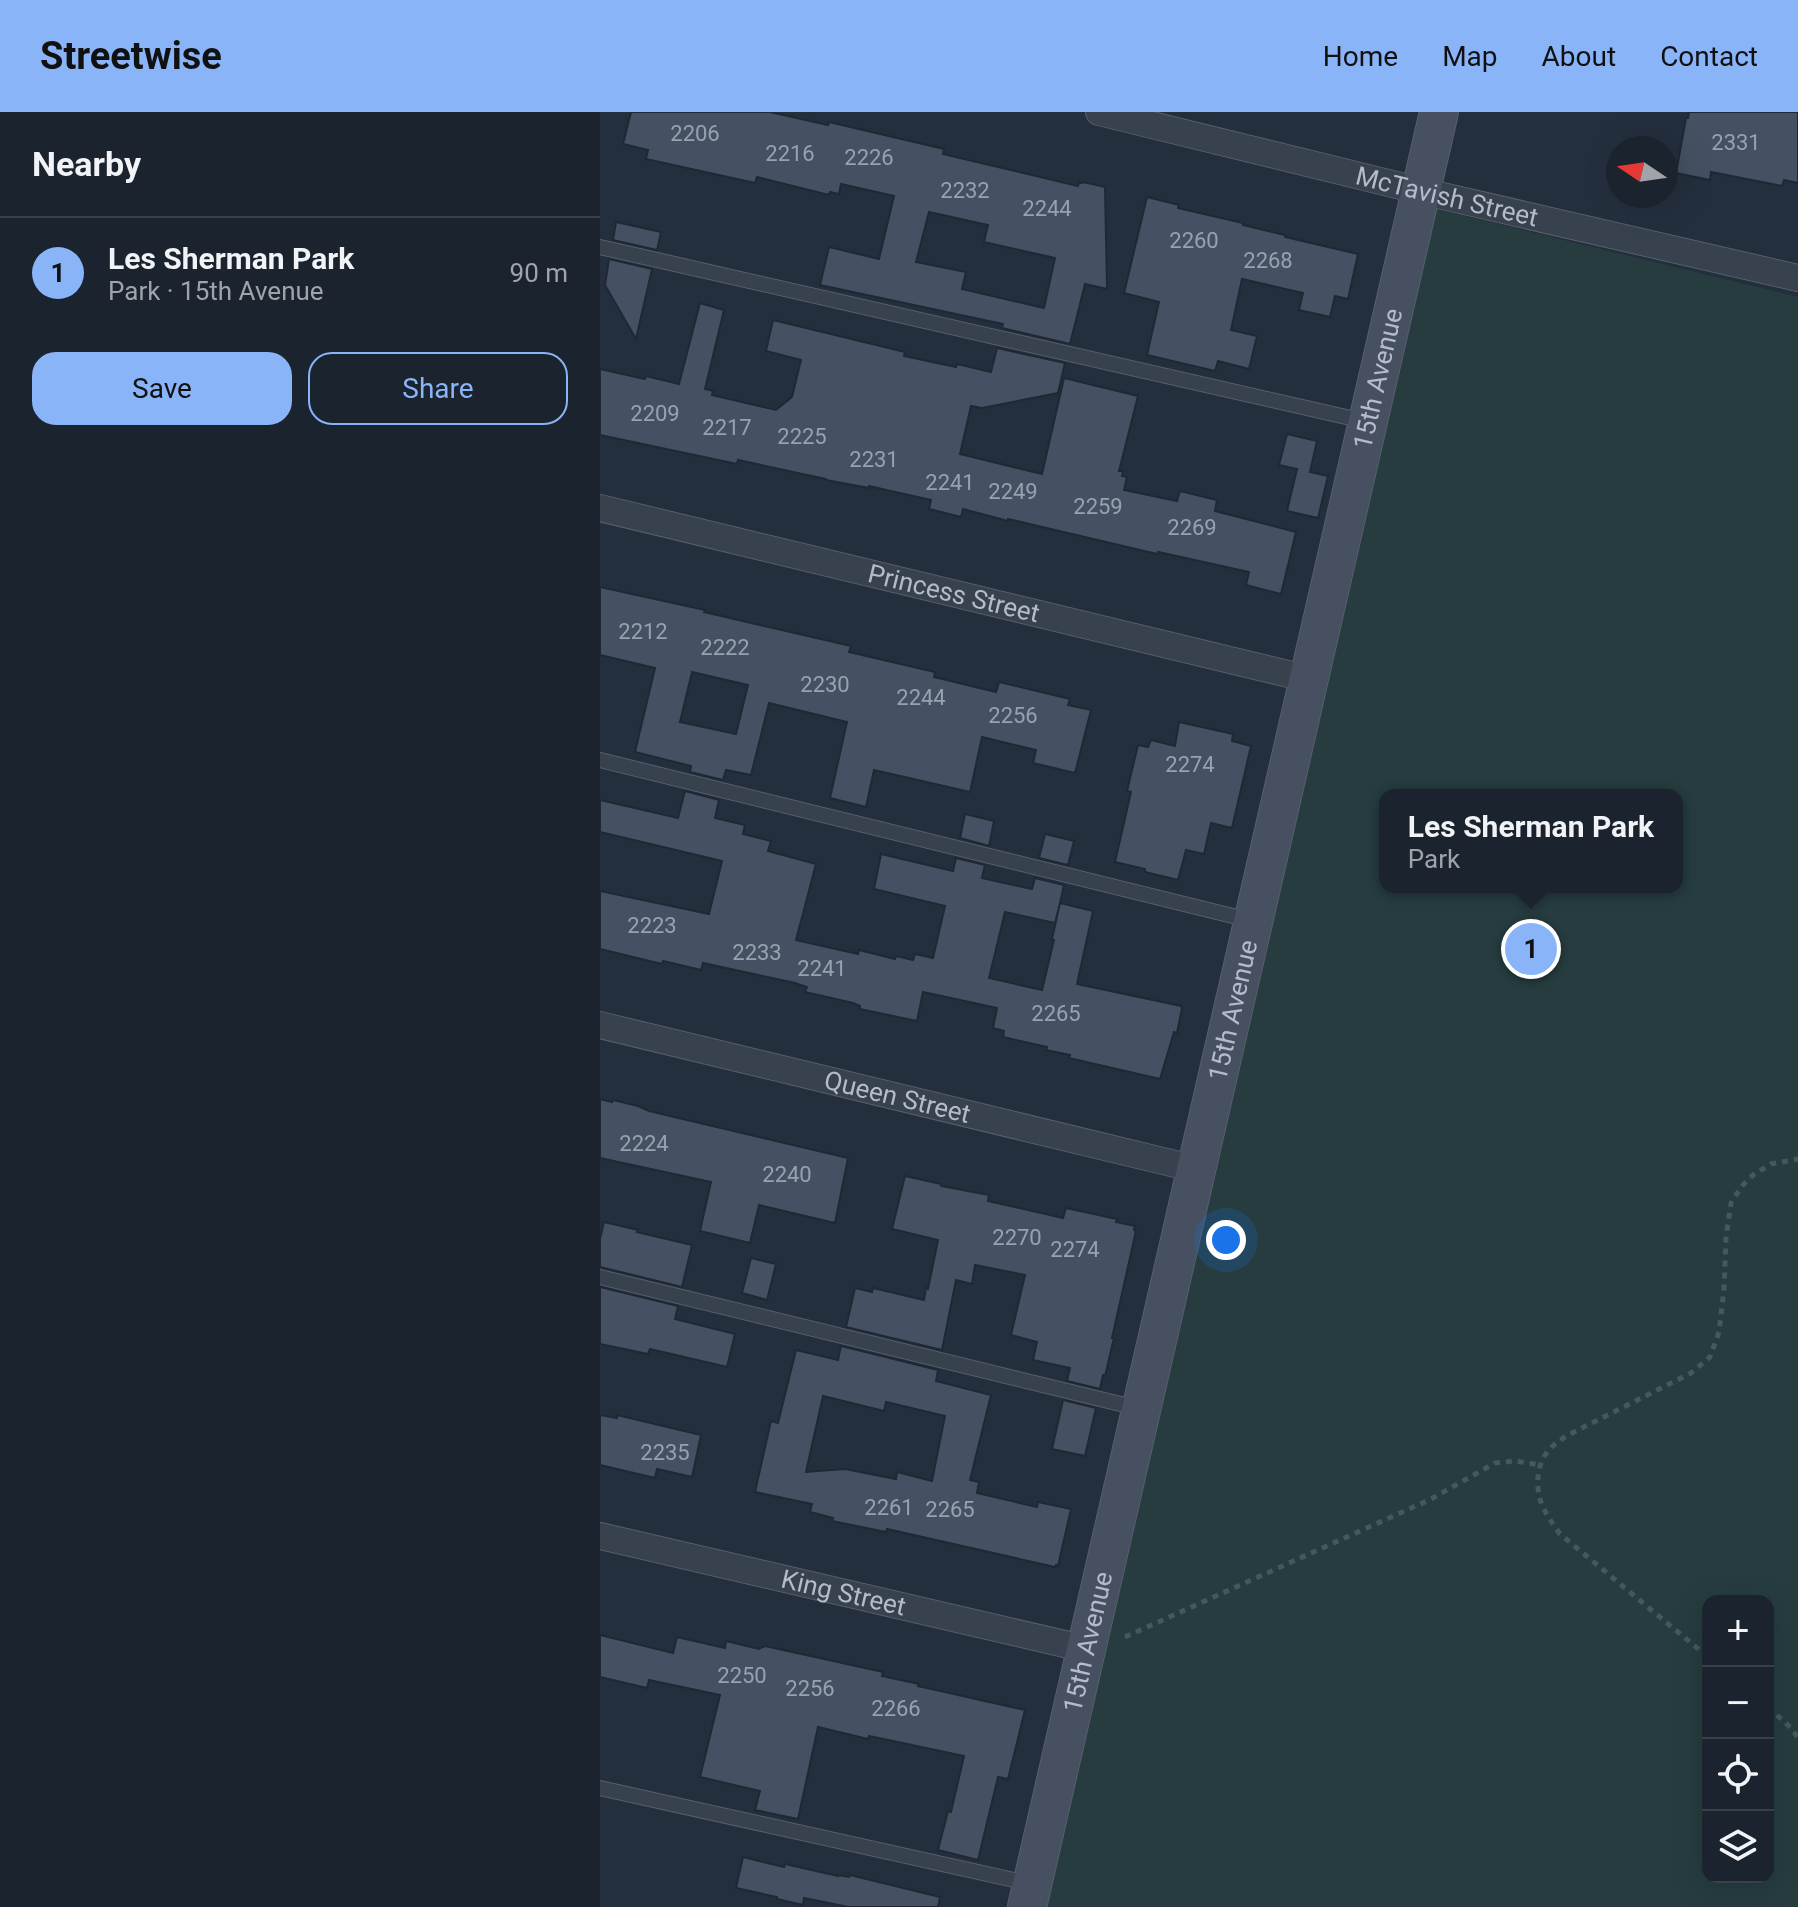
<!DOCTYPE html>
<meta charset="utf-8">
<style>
:root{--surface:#1b232e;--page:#282f3a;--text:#f1f3f6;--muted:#a0a4aa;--line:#39404a;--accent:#8ab4f8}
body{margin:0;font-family:Roboto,sans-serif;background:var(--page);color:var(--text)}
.controls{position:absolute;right:24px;bottom:24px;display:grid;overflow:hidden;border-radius:16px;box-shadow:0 8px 32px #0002}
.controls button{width:72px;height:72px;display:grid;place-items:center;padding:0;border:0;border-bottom:2px solid var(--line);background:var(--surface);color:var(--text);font:40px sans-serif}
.compass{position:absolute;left:1006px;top:24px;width:72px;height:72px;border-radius:50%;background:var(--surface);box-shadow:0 8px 32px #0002;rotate:283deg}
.you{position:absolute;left:626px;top:1128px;width:28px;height:28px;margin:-20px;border:6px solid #fff;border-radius:50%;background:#1a73e8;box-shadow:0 0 0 12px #1a73e833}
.badge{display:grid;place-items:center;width:52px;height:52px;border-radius:50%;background:var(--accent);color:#111;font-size:26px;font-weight:700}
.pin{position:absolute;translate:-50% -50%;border:4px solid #fff;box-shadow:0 2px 8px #0006}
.popup{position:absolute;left:779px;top:677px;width:304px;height:104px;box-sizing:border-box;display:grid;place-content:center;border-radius:16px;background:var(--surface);filter:drop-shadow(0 2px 6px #0005);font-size:26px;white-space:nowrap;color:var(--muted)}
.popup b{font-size:30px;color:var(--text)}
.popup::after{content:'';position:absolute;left:50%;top:100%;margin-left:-16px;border:16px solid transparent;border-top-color:var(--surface)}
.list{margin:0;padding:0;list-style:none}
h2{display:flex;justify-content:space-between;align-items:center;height:104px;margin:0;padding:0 32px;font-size:34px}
h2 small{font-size:26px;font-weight:400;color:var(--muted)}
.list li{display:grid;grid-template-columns:52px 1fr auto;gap:24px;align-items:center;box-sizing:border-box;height:112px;padding:0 32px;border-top:2px solid var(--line)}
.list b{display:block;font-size:30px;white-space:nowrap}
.list p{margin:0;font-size:26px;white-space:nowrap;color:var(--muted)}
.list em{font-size:26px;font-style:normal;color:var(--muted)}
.actions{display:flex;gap:16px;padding:24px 32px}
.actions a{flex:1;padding:18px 0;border:2px solid var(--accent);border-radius:24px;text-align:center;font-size:28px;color:var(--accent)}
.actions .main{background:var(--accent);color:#111}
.icon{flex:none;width:44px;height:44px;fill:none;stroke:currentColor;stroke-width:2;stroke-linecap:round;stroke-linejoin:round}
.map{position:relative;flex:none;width:1198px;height:1795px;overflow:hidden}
header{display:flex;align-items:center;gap:48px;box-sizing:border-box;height:112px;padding:0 40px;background:var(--accent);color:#111}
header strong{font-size:38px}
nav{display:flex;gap:44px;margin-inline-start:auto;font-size:28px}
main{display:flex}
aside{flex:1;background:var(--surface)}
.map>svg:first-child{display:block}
</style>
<header>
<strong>Streetwise</strong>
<nav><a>Home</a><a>Map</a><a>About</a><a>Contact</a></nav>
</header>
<main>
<aside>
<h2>Nearby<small></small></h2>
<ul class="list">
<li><span class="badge">1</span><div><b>Les Sherman Park</b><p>Park · 15th Avenue</p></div><em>90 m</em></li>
</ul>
<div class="actions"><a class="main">Save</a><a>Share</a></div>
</aside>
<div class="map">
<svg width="1198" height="1795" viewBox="0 0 1198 1795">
<rect width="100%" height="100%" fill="#242f3e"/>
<!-- green -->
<path fill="#263c3f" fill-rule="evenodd" d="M832 96 1198 185V1795H446ZM785 683H1077V775H785ZM1108 1489H1168V1765H1108Z"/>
<!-- building -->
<g fill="#455162" stroke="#1f2835" stroke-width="2" fill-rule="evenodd">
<path d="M31 0H170L228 13 229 10 344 37 343 42 478 74 479 71H482L483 70 505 75 507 177 485 172 470 232 402 216 403 212 220 173 229 135 279 147 294 84 241 72 239 82 230 80 229 83 157 65 155 71 46 47 48 38 23 32ZM329 100 388 113 384 130 455 146 444 196 362 177 366 160 316 150Z"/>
<path d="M1089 0H1198V71L1184 68 1182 74 1111 60 1110 68 1076 61 1086 6H1088Z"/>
<path d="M547 85 579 93 578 96 643 111V113L685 123V125L758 142 748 187 735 184 730 205 699 198 703 181 642 167 631 218 657 224 649 257 618 249 615 259 547 243 559 190 524 181Z"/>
<path d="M16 110 61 120 57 138 13 128Z"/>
<path d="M9 147 52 157 36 227 5 173Z"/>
<path d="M100 191 124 198 105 277 113 279 112 283 176 298 192 285 201 248 166 239 173 208 305 240 304 244 356 255 357 252 391 260 397 236 465 251 458 281 382 296 371 294 360 342 442 362 464 266 538 284 519 359H523L522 364 527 365 524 378 577 389 580 379 617 388 615 399 696 420 681 482 646 473 649 460 558 440 557 442 408 407V409L363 397 361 405 329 397 331 388 269 374V376L226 368V367L138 348 137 352 0 323V257L45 267 46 264 79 272Z"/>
<path d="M687 322 717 329 710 360 728 364 718 406 687 399 697 357 679 353Z"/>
<path d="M0 475 105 498 104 500 251 534 249 540 335 560 334 565 396 580 399 570 470 587 468 593 491 598 475 661 433 651 436 638 382 625 370 680 274 658 266 695 230 686 247 610 169 591 151 663 126 658 123 668 90 660 91 654 35 640 55 556 0 543ZM92 560 148 573 136 622 80 610Z"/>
<path d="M579 610 633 622 632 629 651 634 632 716 611 711 604 742 586 738 578 768 545 760V757L515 750 531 680 527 679 538 633 548 635 551 628 575 634Z"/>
<path d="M85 679 119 688 115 706 145 713 143 722 171 729 168 739 216 752 196 828 258 842 259 838 295 847 296 844 313 848 315 842 333 846 345 794 274 777 281 742 353 759 356 746 385 753 382 766 432 777 435 766 464 773 460 791 493 799 477 872 581 894 582 896 577 921 574 920 560 967 469 946 470 943 446 938 447 935 403 925 404 919 393 916 397 896 323 880 317 909 260 897V894L253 891 205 880 207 875 195 871 103 851 101 858 63 849 62 852 0 837V779L109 802 122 749 0 720V688L78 706ZM460 791 452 827 454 828 442 878 389 866 405 800 455 811Z"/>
<path d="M365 702 394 709 389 734 360 726Z"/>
<path d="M445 722 474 729 468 753 439 746Z"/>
<path d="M0 987 12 990 13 988 38 994 49 999 248 1046 235 1111 159 1093 150 1131 100 1119 111 1070 0 1046Z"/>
<path d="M305 1064 341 1072V1074L389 1083 388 1089 463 1106 466 1096 517 1107 516 1110 535 1114 534 1118 536 1119 512 1226H514L505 1264 503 1263 500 1277 467 1269 470 1256 433 1248 437 1230 411 1223 425 1163 375 1153 372 1172 356 1168 342 1238 246 1215 255 1176 272 1180 273 1176 324 1188 326 1176 328 1177 338 1128 292 1117Z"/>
<path d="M4 1110 38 1118 37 1120 92 1133 82 1175 0 1155V1127Z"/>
<path d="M151 1146 176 1152 167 1188 142 1181Z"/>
<path d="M0 1175 78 1194 75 1207 135 1222 127 1255 50 1237 48 1242 0 1232Z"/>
<path d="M241 1234 338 1258 336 1269 391 1283 370 1368 379 1370 377 1381 437 1395 438 1390 471 1397 458 1454 456 1453 455 1455 287 1417 286 1420 232 1409 233 1406 210 1400 212 1392 155 1380 171 1309 178 1311 196 1238 238 1248ZM223 1284 284 1299 286 1290 345 1304 332 1369 297 1360 296 1367 245 1357 206 1360Z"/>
<path d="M463 1288 496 1296 485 1344 452 1337Z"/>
<path d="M0 1303 17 1306V1303L101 1323 92 1365 57 1357 55 1366 0 1353Z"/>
<path d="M0 1523 73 1541 77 1525 125 1536 126 1529 159 1537 165 1534 283 1560 282 1564 319 1572 318 1574 425 1598 408 1667 398 1665 378 1748 338 1738 348 1699 351 1700 364 1644 269 1624 268 1627 218 1615 198 1707 155 1698 160 1679 100 1665 120 1583 49 1568 47 1576 0 1565Z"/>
<path d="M143 1745 184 1755 185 1752 238 1764V1763L249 1765 250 1763 340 1785 338 1795H248L204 1786 203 1793 177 1787V1785L136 1776Z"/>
</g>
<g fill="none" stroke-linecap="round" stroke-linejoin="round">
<!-- lane casing -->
<g stroke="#565f6c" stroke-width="16">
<g id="lane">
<path d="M0 135 768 310"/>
<path d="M0 648 653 809"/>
<path d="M0 1165 541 1297"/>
<path d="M0 1676 432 1772"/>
</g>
</g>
<!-- street casing -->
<g stroke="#565f6c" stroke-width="28">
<g id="street">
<path id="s1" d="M499 0 821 79 1198 166"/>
<path id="s2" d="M0 396 709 567"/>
<path id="s3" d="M0 913 596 1057"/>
<path id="s4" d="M0 1424 486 1537"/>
</g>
</g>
<!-- secondary casing -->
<g stroke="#565f6c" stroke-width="40">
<g id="secondary">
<path id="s5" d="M427 1795 839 0"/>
</g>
</g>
<!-- path -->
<g stroke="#44595c" stroke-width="5" stroke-dasharray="6 6" stroke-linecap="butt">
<path d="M525 1525 829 1388 895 1351 915 1349 940 1353"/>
<path d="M1108 1545 960 1422C945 1401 934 1386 939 1358 941 1350 945 1341 951 1336 955 1331 961 1328 966 1324L1091 1261 1110 1245 1119 1220 1124 1177 1126 1125 1131 1091 1142 1074 1153 1063 1171 1052 1198 1047"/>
<path d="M1168 1595 1192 1617 1198 1626"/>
</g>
<!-- lane -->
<use href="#lane" stroke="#38414e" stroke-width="14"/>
<!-- street -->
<use href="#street" stroke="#38414e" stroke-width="26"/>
<!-- secondary -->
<use href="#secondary" stroke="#465061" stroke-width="38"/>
</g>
<g text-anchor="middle" stroke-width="6" stroke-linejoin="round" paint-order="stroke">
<!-- number labels -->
<g font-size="22" fill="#98a1af">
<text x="95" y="29">2206</text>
<text x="1136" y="38">2331</text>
<text x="190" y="49">2216</text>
<text x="269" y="53">2226</text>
<text x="365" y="86">2232</text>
<text x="447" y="104">2244</text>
<text x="594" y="136">2260</text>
<text x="668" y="156">2268</text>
<text x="55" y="309">2209</text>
<text x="127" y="323">2217</text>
<text x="202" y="332">2225</text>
<text x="274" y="355">2231</text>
<text x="350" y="378">2241</text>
<text x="413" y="387">2249</text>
<text x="498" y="402">2259</text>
<text x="592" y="423">2269</text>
<text x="43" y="527">2212</text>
<text x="125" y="543">2222</text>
<text x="225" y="580">2230</text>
<text x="321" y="593">2244</text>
<text x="413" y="611">2256</text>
<text x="590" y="660">2274</text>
<text x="52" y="821">2223</text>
<text x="157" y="848">2233</text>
<text x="222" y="864">2241</text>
<text x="456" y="909">2265</text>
<text x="44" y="1039">2224</text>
<text x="187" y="1070">2240</text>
<text x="417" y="1133">2270</text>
<text x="475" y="1145">2274</text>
<text x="65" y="1348">2235</text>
<text x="289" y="1403">2261</text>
<text x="350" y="1405">2265</text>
<text x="142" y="1571">2250</text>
<text x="210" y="1584">2256</text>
<text x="296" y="1604">2266</text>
</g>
<!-- street labels -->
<g font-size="26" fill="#b4bcc9" stroke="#1d2633">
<text dy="9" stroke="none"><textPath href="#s1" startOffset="358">McTavish Street</textPath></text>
<text dy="9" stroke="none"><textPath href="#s5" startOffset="1568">15th Avenue</textPath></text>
<text dy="9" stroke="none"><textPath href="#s2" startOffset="364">Princess Street</textPath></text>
<text dy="9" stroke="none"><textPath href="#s5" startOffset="920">15th Avenue</textPath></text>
<text dy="9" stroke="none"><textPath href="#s3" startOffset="306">Queen Street</textPath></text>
<text dy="9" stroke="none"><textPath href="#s4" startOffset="250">King Street</textPath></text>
<text dy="9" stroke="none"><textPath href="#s5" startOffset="272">15th Avenue</textPath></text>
</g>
</g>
</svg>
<div class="controls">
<button>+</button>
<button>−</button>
<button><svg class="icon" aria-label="locate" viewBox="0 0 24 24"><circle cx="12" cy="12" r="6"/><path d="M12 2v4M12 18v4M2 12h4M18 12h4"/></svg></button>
<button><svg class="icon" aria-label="layers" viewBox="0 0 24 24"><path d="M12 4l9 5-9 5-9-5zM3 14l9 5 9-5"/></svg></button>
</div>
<svg class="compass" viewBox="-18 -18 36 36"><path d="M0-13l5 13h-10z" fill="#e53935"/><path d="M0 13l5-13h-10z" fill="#a0a4aa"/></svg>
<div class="you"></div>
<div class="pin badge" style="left:931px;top:837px">1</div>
<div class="popup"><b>Les Sherman Park</b>Park</div>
</div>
</main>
